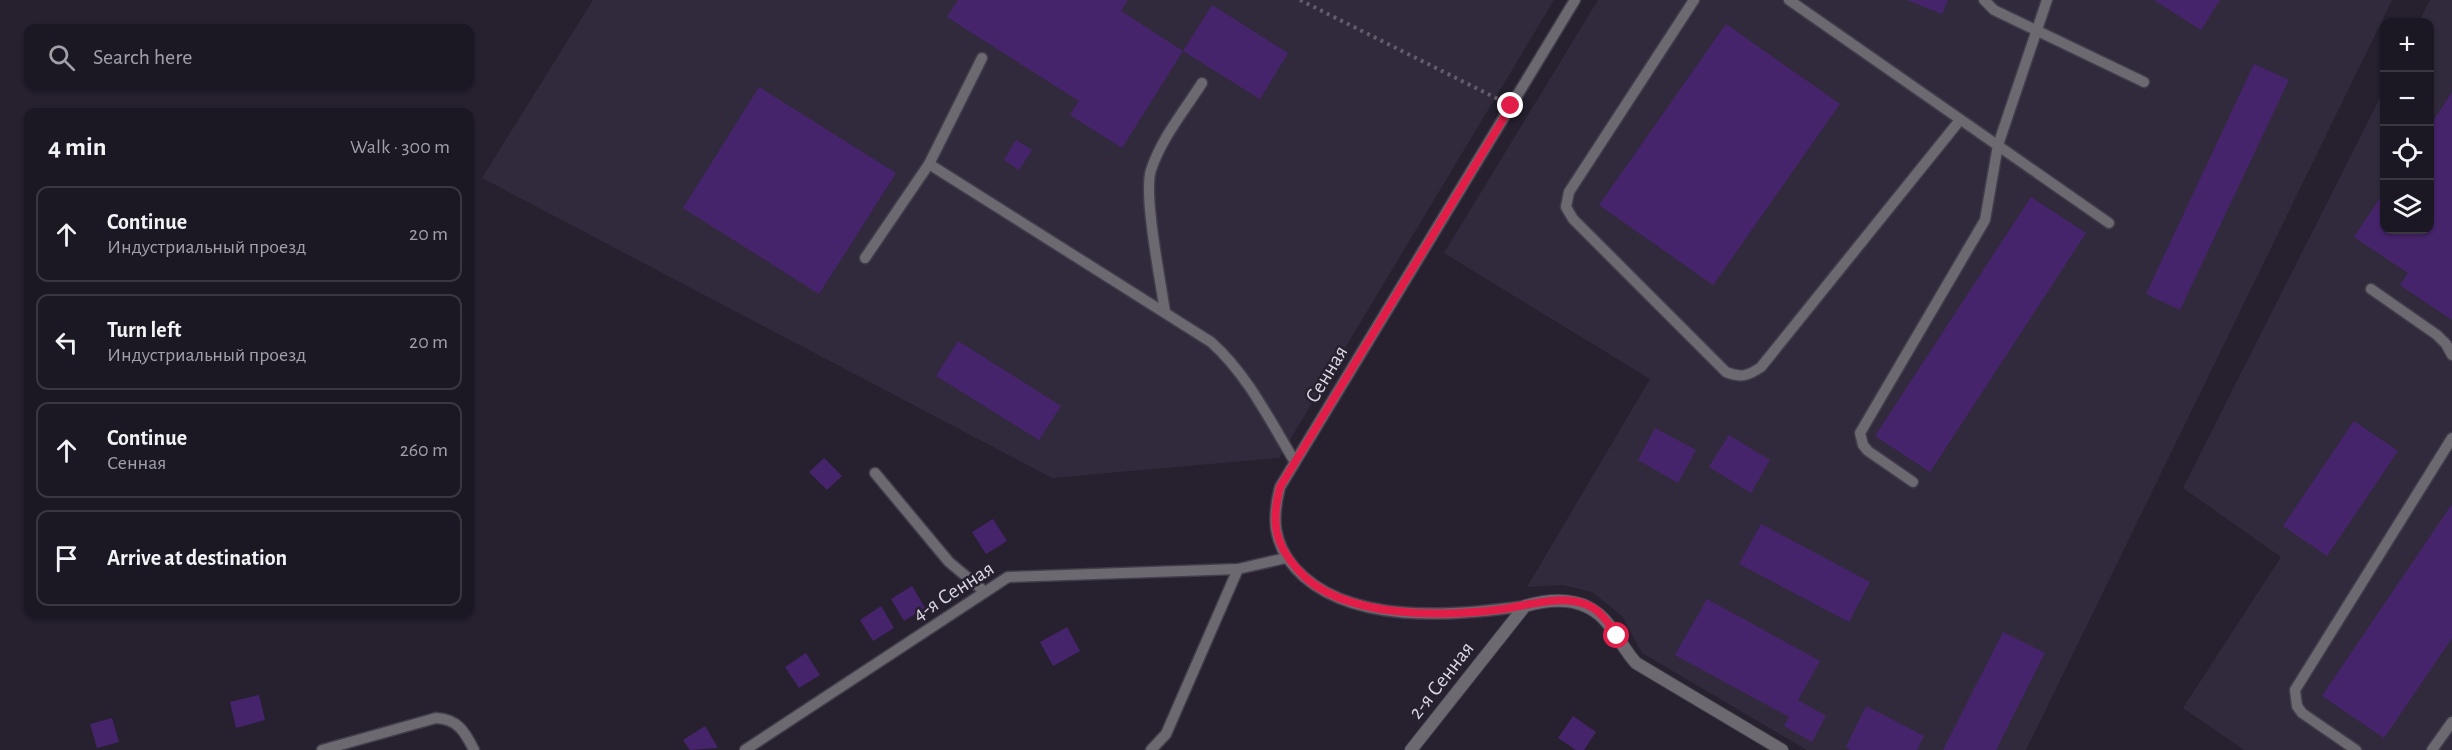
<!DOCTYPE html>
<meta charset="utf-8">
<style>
:root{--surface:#1c1823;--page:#292530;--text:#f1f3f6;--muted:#a0a0a6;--line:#3a3741}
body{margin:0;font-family:"Alegreya Sans",sans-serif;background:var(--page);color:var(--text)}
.controls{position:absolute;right:18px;top:18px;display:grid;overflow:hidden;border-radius:12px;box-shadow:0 2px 4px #0004}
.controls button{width:54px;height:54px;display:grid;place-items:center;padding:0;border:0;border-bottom:2px solid var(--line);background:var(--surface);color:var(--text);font:30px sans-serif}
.stop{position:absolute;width:18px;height:18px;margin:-14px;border:4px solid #e11d48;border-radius:50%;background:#fff}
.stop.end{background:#e11d48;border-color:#fff;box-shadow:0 2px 6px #0008}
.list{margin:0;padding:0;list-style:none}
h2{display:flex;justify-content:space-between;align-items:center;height:78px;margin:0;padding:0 24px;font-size:26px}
h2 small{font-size:20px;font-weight:400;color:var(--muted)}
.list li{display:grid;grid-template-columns:39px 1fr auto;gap:18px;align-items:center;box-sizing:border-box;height:96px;margin:0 12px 12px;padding:0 12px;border:2px solid var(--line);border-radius:12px}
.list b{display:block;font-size:22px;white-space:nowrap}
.list p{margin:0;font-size:20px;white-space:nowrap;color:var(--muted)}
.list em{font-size:20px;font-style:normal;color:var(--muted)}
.icon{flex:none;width:33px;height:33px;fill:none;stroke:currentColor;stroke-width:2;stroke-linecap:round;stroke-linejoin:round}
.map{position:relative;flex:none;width:2452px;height:750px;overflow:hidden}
.search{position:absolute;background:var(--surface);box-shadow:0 2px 4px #0004;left:24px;top:24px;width:450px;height:66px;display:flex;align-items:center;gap:15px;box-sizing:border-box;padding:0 21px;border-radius:12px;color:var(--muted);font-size:22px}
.panel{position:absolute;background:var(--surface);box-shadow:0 2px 4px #0004;left:24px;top:108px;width:450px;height:510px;border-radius:12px}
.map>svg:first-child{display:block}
</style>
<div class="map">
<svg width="2452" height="750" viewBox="0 0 2452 750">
<rect width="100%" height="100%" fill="#26202f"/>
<!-- built -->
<g fill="#312a3d">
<path d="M593 0H1554L1279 458 1052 478 482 178Z"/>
<path d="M1598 0H2392L2026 750H1807L1642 653 1622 616 1592 592 1563 585 1527 587 1650 379 1444 253Z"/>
<path d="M2430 0H2452V750H2244L2183 708 2281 557 2183 488 2384 90V230H2430V22H2419Z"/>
</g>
<!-- building -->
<g fill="#46246c">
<path d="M958 0H1128L1121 11 1183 51 1122 148 1070 115 1079 101 947 17Z"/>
<path d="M1907 0H1948L1942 14Z"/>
<path d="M2154 0H2220L2201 30Z"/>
<path d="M1212 5 1288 53 1260 99 1183 51Z"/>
<path d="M1726 24 1840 104 1713 285 1599 205Z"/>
<path d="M2254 64 2289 80 2180 310 2146 294Z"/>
<path d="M759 87 896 173 819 294 683 208Z"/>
<path d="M2452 92V320L2400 285 2408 273 2354 237 2384 192V230H2430V126Z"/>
<path d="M1016 140 1032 150 1019 170 1004 160Z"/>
<path d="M2031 197 2086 233 1930 472 1875 436Z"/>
<path d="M958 341 1061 406 1039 440 936 376Z"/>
<path d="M2354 421 2398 451 2327 556 2283 526Z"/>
<path d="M1655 428 1696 450 1678 483 1638 460Z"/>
<path d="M1729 435 1770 460 1751 493 1709 467Z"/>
<path d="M824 458 842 476 827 490 809 472Z"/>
<path d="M2452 504V638L2384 738 2322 696Z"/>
<path d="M993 519 1007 541 986 554 972 532Z"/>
<path d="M1761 524 1870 582 1849 622 1739 564Z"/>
<path d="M912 586 925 608 904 621 891 599Z"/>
<path d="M1707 599 1820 661 1798 700 1826 716 1812 742 1784 726 1789 717 1675 655Z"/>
<path d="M881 606 894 628 873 641 860 620Z"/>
<path d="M1067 627 1080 651 1053 666 1040 642Z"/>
<path d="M2003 632 2045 653 1996 750H1943Z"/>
<path d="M806 653 820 675 799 688 785 667Z"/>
<path d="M259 695 265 720 236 728 230 702Z"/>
<path d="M1866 706 1924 736 1917 750H1851L1846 747Z"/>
<path d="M1573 716 1596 732 1584 750H1576L1558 738Z"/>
<path d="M112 718 119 742 97 748 90 724Z"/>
<path d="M705 726 718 748 690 750 683 740Z"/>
</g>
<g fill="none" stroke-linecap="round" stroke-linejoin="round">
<!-- lane casing -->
<g stroke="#433d4b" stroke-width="13">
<g id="lane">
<path d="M1694 0 1569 192 1566 207 1573 219 1726 372C1741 378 1748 376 1761 367L1960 120"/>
<path d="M1789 0 2109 223"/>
<path d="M1984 0 1994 10 2144 82"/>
<path d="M982 58 929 164 1211 342C1248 375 1270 421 1295 462"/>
<path d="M865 258 929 164"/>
<path d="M2371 289 2437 335 2446 344 2452 355"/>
<path d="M1165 312C1161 283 1143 194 1151 170 1161 139 1184 111 1202 83"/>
<path d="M875 473 949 562 985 592"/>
<path d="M1913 482 1868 451 1863 445 1860 433 1985 220 1998 145 2047 0"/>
<path d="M1525 606C1455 616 1347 626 1295 568 1273 543 1272 518 1280 487L1575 0"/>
<path d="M322 750 436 718C458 719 465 732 474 750"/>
<path d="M745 750 1008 577 1238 569 1286 558"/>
<path d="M1151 750 1166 734 1238 569"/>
<path d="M2356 750 2302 713 2297 706 2295 690 2452 438"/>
<path d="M2432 750 2452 722"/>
</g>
</g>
<!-- street casing -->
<g stroke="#433d4b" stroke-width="14">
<path id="street" d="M1411 750 1525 606C1556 597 1588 597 1609 625 1619 638 1625 651 1636 663L1782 750"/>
</g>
<!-- path -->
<path stroke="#625d6a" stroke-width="4" stroke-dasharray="3 4.5" stroke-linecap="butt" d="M1300 0 1500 100"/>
<!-- lane -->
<use href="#lane" stroke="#6c6971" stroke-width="10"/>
<!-- street -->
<use href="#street" stroke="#6c6971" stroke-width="12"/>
</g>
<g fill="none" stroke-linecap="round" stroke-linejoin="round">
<!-- route -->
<path stroke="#e11d48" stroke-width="8" d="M1511 106 1280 487C1271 522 1274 544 1299 571 1341 619 1445 617 1503 609 1529 605 1559 595 1585 604 1600 609 1609 624 1617 636"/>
</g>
<g text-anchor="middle" stroke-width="5" stroke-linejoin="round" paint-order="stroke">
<!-- street labels -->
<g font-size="21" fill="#dad6e0" stroke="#26202f">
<text transform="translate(1326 374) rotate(-59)" y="7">Сенная</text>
<text transform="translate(953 591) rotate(-33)" y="7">4-я Сенная</text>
<text transform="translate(1441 680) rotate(-52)" y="7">2-я Сенная</text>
</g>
</g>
</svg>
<div class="controls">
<button>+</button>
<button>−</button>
<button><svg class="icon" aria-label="locate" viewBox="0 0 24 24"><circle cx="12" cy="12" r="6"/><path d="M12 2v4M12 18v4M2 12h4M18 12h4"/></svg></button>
<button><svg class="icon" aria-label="layers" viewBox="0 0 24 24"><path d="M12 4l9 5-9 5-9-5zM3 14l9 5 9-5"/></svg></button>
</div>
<div class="stop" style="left:1617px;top:636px"></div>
<div class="stop end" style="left:1511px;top:106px"></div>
<div class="search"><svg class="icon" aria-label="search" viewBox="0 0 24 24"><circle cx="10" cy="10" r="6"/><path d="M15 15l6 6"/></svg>Search here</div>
<section class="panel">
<h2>4 min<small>Walk · 300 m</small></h2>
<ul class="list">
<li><svg class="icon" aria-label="ahead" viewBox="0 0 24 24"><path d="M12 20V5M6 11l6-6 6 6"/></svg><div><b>Continue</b><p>Индустриальный проезд</p></div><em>20 m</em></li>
<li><svg class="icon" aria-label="left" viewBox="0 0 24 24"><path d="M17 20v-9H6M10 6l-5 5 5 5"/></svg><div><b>Turn left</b><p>Индустриальный проезд</p></div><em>20 m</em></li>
<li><svg class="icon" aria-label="ahead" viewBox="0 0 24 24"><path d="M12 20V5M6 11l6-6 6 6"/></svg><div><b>Continue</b><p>Сенная</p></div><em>260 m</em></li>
<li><svg class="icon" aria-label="arrive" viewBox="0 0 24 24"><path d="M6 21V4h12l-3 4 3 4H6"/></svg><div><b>Arrive at destination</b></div></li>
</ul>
</section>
</div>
